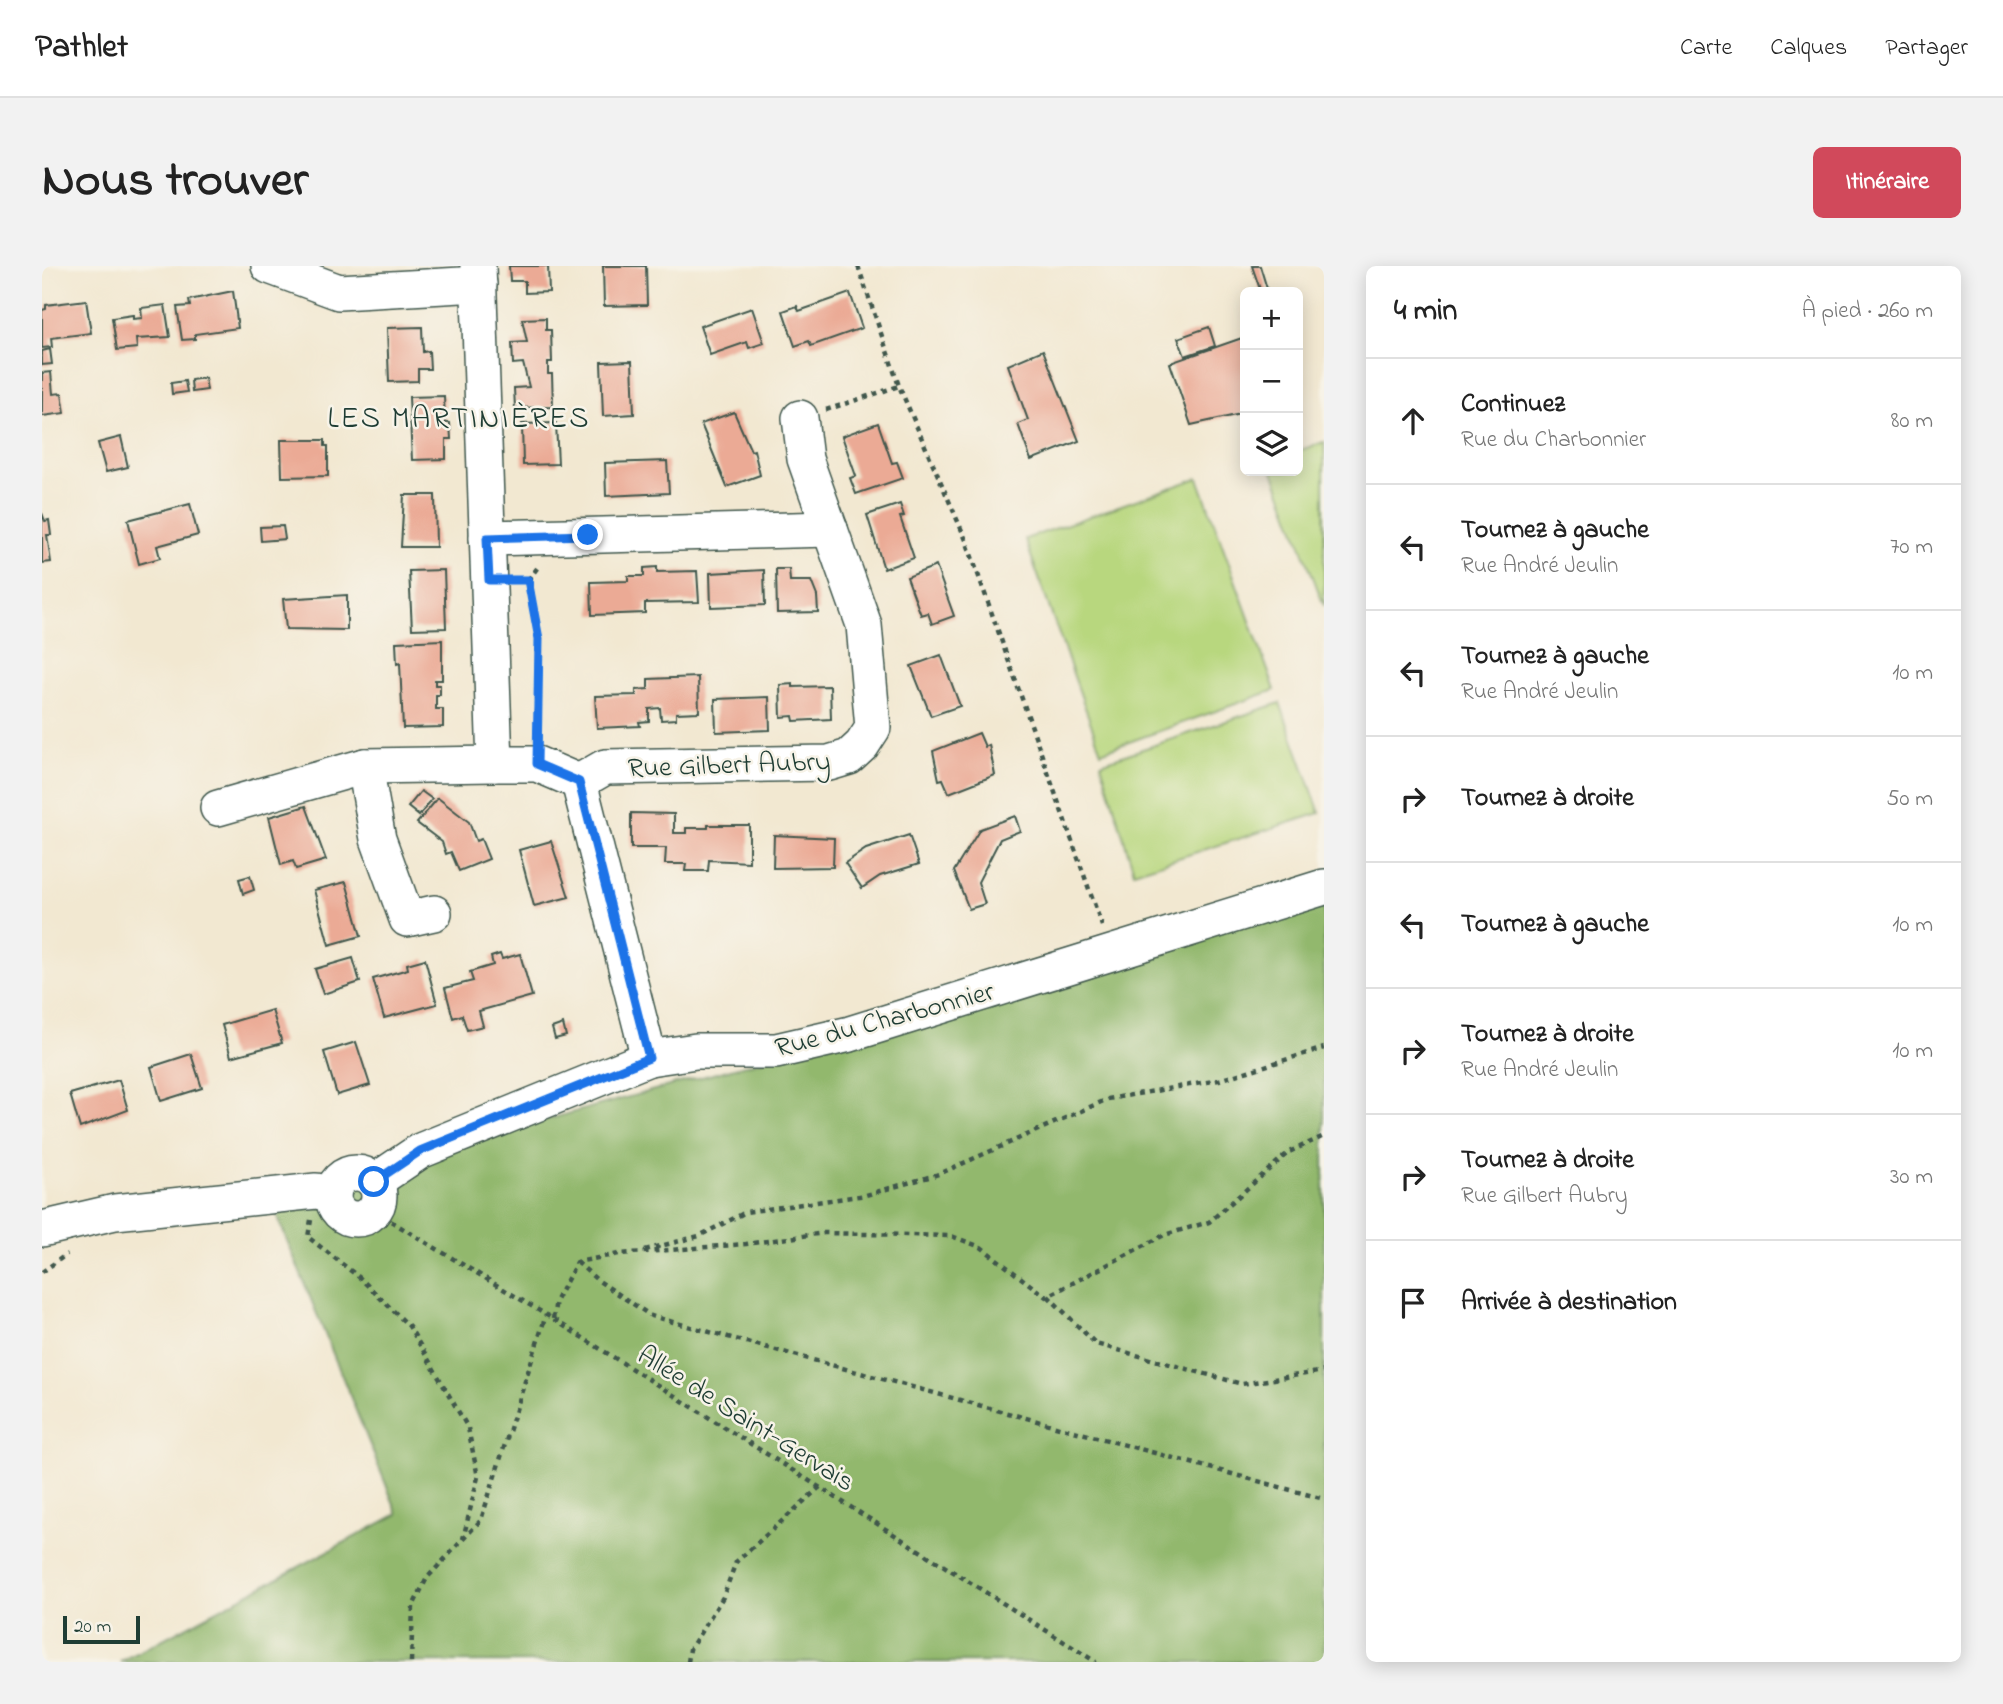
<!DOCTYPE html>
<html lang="fr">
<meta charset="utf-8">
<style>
:root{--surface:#fff;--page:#f2f2f2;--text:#222;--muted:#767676;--line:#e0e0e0;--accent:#d1495b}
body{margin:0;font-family:"Indie Flower",sans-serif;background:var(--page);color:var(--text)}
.controls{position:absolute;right:21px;top:21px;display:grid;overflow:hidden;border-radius:10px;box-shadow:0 4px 18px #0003}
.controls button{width:63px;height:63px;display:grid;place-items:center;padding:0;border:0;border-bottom:2px solid var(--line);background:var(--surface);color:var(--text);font:35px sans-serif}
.scale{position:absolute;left:21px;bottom:18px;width:77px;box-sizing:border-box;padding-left:7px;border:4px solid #1f3d34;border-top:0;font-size:19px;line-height:24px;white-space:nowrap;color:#1f3d34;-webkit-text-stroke:5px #f7f3e8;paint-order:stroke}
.stop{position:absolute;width:21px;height:21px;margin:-16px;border:5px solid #1a73e8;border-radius:50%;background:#fff}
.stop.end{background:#1a73e8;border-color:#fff;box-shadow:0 2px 7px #0008}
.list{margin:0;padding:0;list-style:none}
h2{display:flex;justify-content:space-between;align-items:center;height:91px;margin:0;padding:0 28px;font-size:30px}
h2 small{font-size:23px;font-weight:400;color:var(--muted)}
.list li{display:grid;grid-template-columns:46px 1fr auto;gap:21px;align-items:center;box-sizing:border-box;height:126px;padding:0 28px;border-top:2px solid var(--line)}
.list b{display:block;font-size:26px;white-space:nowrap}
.list p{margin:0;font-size:23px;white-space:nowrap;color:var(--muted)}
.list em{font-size:23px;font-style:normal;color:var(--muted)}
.icon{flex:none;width:38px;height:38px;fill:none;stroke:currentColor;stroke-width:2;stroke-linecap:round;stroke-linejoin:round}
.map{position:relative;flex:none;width:1282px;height:1396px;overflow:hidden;border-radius:10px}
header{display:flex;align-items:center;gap:42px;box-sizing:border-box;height:98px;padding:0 35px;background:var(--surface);border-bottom:2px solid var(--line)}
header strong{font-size:33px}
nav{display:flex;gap:38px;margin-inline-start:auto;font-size:24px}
.intro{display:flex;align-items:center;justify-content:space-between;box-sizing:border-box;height:168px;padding:0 42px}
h1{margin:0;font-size:49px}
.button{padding:18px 32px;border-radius:10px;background:var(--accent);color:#fff;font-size:24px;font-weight:700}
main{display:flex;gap:42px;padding:0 42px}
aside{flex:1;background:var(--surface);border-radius:10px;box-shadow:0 4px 18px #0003}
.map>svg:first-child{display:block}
</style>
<header>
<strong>Pathlet</strong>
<nav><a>Carte</a><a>Calques</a><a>Partager</a></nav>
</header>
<div class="intro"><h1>Nous trouver</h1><a class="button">Itinéraire</a></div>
<main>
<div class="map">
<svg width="1282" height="1396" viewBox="0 0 1282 1396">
<rect width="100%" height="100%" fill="#f7f3e8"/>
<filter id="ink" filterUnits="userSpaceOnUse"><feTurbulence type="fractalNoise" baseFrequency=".0143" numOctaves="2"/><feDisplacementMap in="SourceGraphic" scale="14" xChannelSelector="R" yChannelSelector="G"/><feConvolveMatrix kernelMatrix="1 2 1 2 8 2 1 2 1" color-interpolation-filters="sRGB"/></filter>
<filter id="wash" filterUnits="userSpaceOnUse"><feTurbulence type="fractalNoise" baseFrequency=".00686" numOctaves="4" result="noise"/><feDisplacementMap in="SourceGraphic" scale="28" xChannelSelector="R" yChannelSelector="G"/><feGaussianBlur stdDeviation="1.57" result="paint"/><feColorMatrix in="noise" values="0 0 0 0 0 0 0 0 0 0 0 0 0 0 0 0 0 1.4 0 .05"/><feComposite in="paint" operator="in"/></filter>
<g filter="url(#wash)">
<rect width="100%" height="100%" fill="#f2e8d1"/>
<!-- green -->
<g fill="#b8d77e" stroke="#6c8a59" stroke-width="2">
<path d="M1282 176V340L1231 205H1256V185Z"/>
<path d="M1156 212 1233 424 1059 486 983 273Z"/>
<path d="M1238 437 1278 547 1092 606 1059 497Z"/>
</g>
<!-- forest -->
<path fill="#92b86d" stroke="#587a50" stroke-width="2" d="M1282 625V1396H78L356 1248 227 930 1085 694Z"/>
<g id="blocks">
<!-- building -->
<g fill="#ebaa95">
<path d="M467 0H506L507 26 483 27V15H468Z"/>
<path d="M561 0H604L605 39 562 40Z"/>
<path d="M1210 0H1218L1226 26H1219Z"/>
<path d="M191 25 196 62 153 68V73L140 74 135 41 148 40 147 34Z"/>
<path d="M808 27 820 62 769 80 767 75 753 80 741 45 755 40 757 45Z"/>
<path d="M44 34 49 67 9 72 10 81 0 82V44L4 43V39Z"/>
<path d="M123 39 128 71 94 73 95 82 75 84 70 52 91 49V53L100 52 99 42Z"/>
<path d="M710 42 722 77 707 82 705 76 668 89 658 60Z"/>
<path d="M504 52V64H509L510 96H506V108H510L511 141 473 142 472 122 487 121 481 97 471 98 470 77 485 76 480 53Z"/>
<path d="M380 61 381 86 387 85 388 103H376V115L347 116 345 62Z"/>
<path d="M1167 61 1173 80 1143 90 1136 72Z"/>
<path d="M1203 71V147L1149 159 1128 97Z"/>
<path d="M8 83 10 98 0 99V85Z"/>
<path d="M1001 84 1037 175 989 194 976 158 986 154 966 99Z"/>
<path d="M590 95 592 148 561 150 559 96Z"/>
<path d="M9 106 11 128 20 127 23 147 0 150V107Z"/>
<path d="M163 112 165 124 150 126 149 114Z"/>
<path d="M143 115 145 126 130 128 129 117Z"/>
<path d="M402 130 403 157H408L409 173H404V193L370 194 367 131Z"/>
<path d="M692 146 709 185 712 184 718 209 685 221 659 158Z"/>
<path d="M514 157 516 198 481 199 480 158Z"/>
<path d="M836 157 850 197 855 196 861 212 814 228 808 212 814 210 800 170Z"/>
<path d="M79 171 86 201 64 206 56 177Z"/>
<path d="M239 174H283V180H286V210L240 211Z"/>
<path d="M625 195 627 227 564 230 563 197Z"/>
<path d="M362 229H393L394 281H359Z"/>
<path d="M148 238 156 269 115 280 118 292 97 298 86 254Z"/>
<path d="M858 238 862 250 858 251 872 292 842 303 825 249Z"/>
<path d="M0 247 3 255 7 254 9 269H5L9 296 0 297Z"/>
<path d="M241 260 243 273 219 275 218 261Z"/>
<path d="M894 300 912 350 890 358 886 347 879 349 865 311Z"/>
<path d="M615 301V306L655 305 657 336 603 337V347L550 349 549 316 586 315V310H602V302Z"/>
<path d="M734 303H747L748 315H769L775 330 776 346 735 347Z"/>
<path d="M402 304 404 362 370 363 367 305Z"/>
<path d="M722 304 723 339 669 341 668 307Z"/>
<path d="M305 329V364L244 363 241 333Z"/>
<path d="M400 374V414H393V419H398V429H394V443H401V461L361 462 358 397 355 398 354 376Z"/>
<path d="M899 389 918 440 889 450 869 400Z"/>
<path d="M656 411 657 446 634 447V453L619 454 618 442 607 443V455L597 456 598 460 555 462 553 430 594 429V424L606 423V413Z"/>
<path d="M751 418V421L788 420 789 453 752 455 751 450 739 451 738 419Z"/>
<path d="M727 431 728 464 674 466 673 433Z"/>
<path d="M937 467 943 481 947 479 953 509 907 527 901 513 897 514 891 485Z"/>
<path d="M379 525 390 533 377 550 366 541Z"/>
<path d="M396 532 427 556 434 575 439 573 447 593 417 605 409 586 404 588 400 576 375 557Z"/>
<path d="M264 540 284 594 254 603 251 595 239 599 227 551Z"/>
<path d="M589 547 632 548V567H644V562H666V559H707V596L667 594 666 605H643L644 598H623L624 582H589Z"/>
<path d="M973 550 978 565 958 573 936 616 943 638 927 643 912 605 938 563Z"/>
<path d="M732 569 792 572 791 601 731 602Z"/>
<path d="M867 569 877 598 838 610 820 622 803 597 824 583Z"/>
<path d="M509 575 527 631 492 640 477 584Z"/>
<path d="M208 610 212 624 201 628 197 613Z"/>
<path d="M304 616 319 670 287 679 272 624Z"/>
<path d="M458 688 460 693 478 688 490 730 437 745 441 760 425 764 420 749 411 752 403 722 431 715 428 706 451 699 449 691Z"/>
<path d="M311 692 318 716 281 728 273 703Z"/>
<path d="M383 693 395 738 342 752 331 713 366 703 365 698Z"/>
<path d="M230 744 240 777 189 791 180 759Z"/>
<path d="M521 758 524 770 513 773 510 762Z"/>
<path d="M314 776 328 819 295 829 282 786Z"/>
<path d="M149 788 160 822 119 835 109 801Z"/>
<path d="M77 814 86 844 38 862 28 828Z"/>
</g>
</g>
</g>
<g filter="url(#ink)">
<use href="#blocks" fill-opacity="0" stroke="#3f574c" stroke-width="2"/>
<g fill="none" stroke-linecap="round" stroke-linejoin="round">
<!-- minor casing -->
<g stroke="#3f574c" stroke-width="38">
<g id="minor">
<path d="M227 0 297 26 437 18"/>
<path d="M436 0 453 498H495L537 516"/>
<path d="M445 272 788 263"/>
<path d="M323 500 336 573 365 653 392 647"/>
<path d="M537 516 563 501 787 497 807 491 820 479 831 462 822 359 763 193 758 152"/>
<path d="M537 516 607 792"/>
<path d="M176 542 323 500 453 498"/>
<circle cx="314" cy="930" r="23"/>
<path d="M332 916 378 885 607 792 654 785H734L808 768 1282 621"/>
<path d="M0 963 73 946 274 925 291 928"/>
</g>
</g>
<!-- path -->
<g stroke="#3f574c" stroke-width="4.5" stroke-dasharray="5 5" stroke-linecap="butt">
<path d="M816 0 857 120 924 274 1060 660"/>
<path d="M784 144 857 120"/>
<path d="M475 314H486L497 373 495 469"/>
<path d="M486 314 496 301"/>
<path d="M332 945 511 1053 1054 1396"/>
<path d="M269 954 266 971 318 1012 367 1060 426 1162 436 1211 421 1273"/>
<path d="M603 984 657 970 704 946 824 929 897 908 1066 833 1177 814 1282 782"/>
<path d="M535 996 554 1013 609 1050 1282 1233"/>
<path d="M0 1006 25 988"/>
<path d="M1006 1030 1054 1078 1200 1118 1282 1105"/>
<path d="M511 1053 514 1034 535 996 577 988 704 978 782 967 909 970 939 981 1004 1031 1122 969 1167 956 1247 886 1282 870"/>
<path d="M369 1396 371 1340 385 1312 439 1254 504 1049"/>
<path d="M646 1396 648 1383 681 1331 694 1296 778 1221"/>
</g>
<!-- minor -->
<use href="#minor" stroke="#fff" stroke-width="35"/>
</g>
</g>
<g fill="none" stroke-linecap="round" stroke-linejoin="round" filter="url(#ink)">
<!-- route -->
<path stroke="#1a73e8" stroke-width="9" d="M332 916 378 885 607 792 537 516 495 498 497 373 486 314H447L445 272 546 269"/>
</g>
<g text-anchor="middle" stroke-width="5" stroke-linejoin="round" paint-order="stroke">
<!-- street labels -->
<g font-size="28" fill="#1f3d34" stroke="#f7f3e8">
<text transform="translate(687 497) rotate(-2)" y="10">Rue Gilbert Aubry</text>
<text transform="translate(842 752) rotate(-15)" y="10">Rue du Charbonnier</text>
<text transform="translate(705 1151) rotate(32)" y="10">Allée de Saint-Gervais</text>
</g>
<!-- neighbourhood labels -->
<g font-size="30" letter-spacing="2" fill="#1f3d34" stroke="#f7f3e8">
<text x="417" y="161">LES MARTINIÈRES</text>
</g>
</g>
</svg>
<div class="controls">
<button>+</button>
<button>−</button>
<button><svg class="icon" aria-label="layers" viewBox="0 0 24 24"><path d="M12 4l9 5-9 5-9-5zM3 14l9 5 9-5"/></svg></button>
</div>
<div class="scale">20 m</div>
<div class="stop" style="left:332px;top:916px"></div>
<div class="stop end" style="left:546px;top:269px"></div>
</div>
<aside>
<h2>4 min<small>À pied · 260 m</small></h2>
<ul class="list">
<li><svg class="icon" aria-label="ahead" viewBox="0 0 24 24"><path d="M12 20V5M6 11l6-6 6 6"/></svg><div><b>Continuez</b><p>Rue du Charbonnier</p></div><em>80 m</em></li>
<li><svg class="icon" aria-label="left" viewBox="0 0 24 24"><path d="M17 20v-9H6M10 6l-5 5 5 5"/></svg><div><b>Tournez à gauche</b><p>Rue André Jeulin</p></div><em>70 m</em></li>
<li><svg class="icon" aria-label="left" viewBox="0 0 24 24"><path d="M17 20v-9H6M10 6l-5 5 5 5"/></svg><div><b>Tournez à gauche</b><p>Rue André Jeulin</p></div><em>10 m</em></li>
<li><svg class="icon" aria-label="right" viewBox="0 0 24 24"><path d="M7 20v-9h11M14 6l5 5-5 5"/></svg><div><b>Tournez à droite</b></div><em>50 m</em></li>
<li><svg class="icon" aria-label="left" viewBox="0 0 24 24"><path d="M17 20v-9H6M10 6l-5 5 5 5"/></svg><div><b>Tournez à gauche</b></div><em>10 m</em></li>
<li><svg class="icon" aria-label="right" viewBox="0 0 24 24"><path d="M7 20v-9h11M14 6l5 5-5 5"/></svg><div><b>Tournez à droite</b><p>Rue André Jeulin</p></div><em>10 m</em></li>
<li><svg class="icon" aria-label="right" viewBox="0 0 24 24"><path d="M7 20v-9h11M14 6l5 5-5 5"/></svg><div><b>Tournez à droite</b><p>Rue Gilbert Aubry</p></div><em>30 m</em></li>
<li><svg class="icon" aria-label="arrive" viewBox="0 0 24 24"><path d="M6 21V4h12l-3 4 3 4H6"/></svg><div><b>Arrivée à destination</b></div></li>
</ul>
</aside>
</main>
